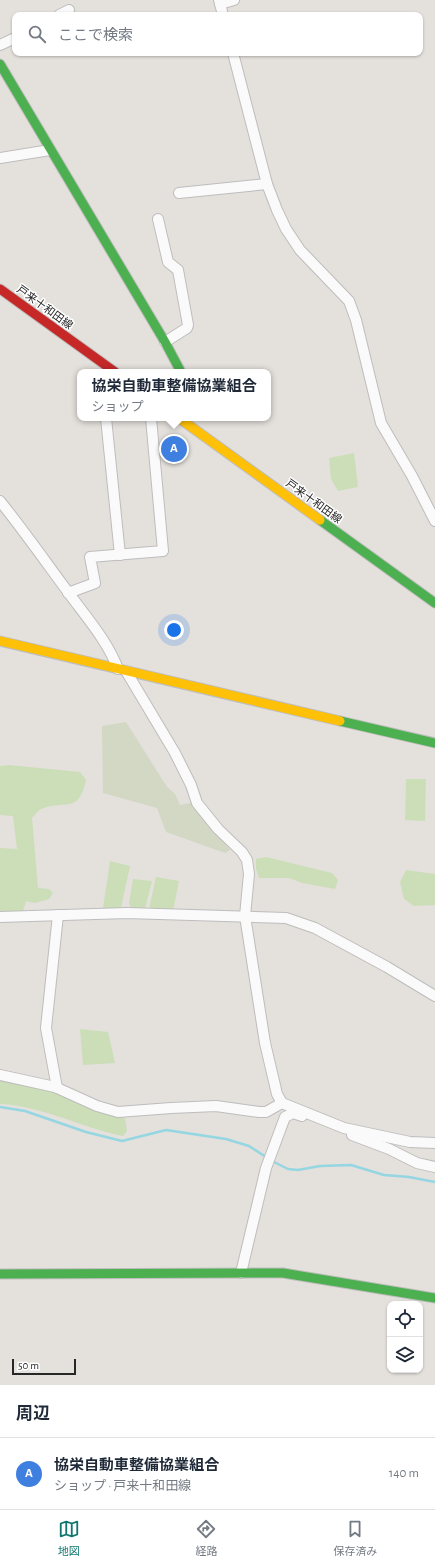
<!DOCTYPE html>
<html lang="ja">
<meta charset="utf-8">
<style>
:root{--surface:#fff;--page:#f6f6f7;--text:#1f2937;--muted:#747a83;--line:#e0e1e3;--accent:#0f766e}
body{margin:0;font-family:"Alegreya Sans","Noto Sans JP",sans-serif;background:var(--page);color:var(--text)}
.controls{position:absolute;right:12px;bottom:12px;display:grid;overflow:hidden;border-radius:8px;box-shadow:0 1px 3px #0004}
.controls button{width:36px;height:36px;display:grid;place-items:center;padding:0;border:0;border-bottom:1px solid var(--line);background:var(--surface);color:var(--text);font:20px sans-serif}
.scale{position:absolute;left:12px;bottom:10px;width:64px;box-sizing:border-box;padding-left:4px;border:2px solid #272727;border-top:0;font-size:11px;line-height:14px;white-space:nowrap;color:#272727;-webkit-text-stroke:3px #fff;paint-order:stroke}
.you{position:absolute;left:174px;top:630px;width:14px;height:14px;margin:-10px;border:3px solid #fff;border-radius:50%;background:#1a73e8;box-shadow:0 0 0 6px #1a73e833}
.badge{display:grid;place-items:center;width:26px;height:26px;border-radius:50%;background:var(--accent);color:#fff;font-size:13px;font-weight:700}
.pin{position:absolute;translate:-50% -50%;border:2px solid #fff;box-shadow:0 1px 4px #0006}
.popup{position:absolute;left:77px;top:369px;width:194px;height:52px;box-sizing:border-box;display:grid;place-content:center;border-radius:8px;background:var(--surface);filter:drop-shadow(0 1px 3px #0005);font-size:13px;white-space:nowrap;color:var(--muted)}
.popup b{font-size:15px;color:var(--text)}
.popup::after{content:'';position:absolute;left:50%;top:100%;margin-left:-8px;border:8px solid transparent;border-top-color:var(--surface)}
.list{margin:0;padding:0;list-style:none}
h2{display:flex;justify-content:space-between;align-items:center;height:52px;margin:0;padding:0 16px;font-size:17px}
h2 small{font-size:13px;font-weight:400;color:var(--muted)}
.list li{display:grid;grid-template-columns:26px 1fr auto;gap:12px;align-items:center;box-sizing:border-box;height:72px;padding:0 16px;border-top:1px solid var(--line)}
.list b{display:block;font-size:15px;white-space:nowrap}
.list p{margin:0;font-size:13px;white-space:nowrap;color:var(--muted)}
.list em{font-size:13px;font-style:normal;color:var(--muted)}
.icon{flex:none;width:22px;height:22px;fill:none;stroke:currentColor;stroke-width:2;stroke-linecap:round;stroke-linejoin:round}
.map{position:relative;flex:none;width:435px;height:1385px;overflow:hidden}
.search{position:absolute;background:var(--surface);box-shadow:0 1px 3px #0004;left:12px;right:12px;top:12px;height:44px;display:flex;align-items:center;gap:10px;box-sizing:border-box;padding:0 14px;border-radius:8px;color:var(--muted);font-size:15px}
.sheet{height:124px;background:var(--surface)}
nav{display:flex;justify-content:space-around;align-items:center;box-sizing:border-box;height:56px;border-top:1px solid var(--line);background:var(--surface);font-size:11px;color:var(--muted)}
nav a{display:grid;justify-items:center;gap:2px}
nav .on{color:var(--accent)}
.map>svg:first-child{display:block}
</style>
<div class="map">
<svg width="435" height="1385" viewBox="0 0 435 1385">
<rect width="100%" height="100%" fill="#e4e0dc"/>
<!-- green -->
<g fill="#cbdeb7">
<path d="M354 453 358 487 338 491 331 479 329 458Z"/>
<path d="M9 765 80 772 86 780C78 815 66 799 41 809 38 810 35 815 32 818L38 888 49 889 53 893 49 899 35 903 26 901 23 911 0 912V848L17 849 13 816 0 815V766Z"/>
<path d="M406 779H426L425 821 405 820Z"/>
<path d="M266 857 332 873 338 880 335 889 302 883 289 878H259L256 869V859Z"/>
<path d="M110 861 130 866 121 908H103Z"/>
<path d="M406 870 435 874V905L414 906 404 899 400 882Z"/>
<path d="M156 877 179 881 173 911 149 909Z"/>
<path d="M133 879 152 881 145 909H131L129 903Z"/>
<path d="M80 1029 108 1032 115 1063 83 1065Z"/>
<path d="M0 1079C30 1079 59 1095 86 1106 98 1111 112 1114 125 1118L127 1131 123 1136C82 1128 43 1106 0 1104Z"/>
</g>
<!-- cemetery -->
<path fill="#d2d8c4" d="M126 722 167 787 175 794 180 805 191 803 230 850 225 853 166 832 157 808 103 793 102 726Z"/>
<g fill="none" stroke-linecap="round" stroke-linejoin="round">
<!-- stream -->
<g stroke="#94d6e2" stroke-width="2.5">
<path d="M0 1107 25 1111 86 1132 122 1141 166 1130 226 1139 249 1146 266 1157"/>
<path d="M272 1161 288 1169 298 1170 320 1166 351 1165 384 1175 409 1177 435 1182"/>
</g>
<!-- street casing -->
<g stroke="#bebdbd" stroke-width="12">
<g id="street">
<path d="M219 0 223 15"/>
<path d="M220 4 234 0"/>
<path d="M59 15 69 10"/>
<path d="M0 45 15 38"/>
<path d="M233 53 267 184 277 210 286 229 300 250 349 301 356 320 381 423 412 476 435 521"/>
<path d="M0 158 50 150"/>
<path d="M179 193 267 184"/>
<path d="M158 219 168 262 178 270 188 325 187 328 165 342"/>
<path d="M106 418 120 555"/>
<path d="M0 501C24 531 45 561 68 592 86 617 107 640 118 669"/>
<path d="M68 593 95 583 90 557 163 551 151 418"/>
<path d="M126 671 175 753 191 785 197 803 218 829 242 852 247 860 249 874 245 916 265 1043 277 1094 282 1103 344 1128 410 1142 435 1143"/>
<path d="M0 917 127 913 286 918 315 928 387 967 435 996"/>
<path d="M0 1075 55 1087 97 1106 118 1112 171 1108 216 1106 259 1112H266L282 1103"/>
<path d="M57 1088 46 1028 58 915"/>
<path d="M352 1135 389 1149 417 1163 435 1167"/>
<path d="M241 1273 266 1168 285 1117 293 1113 302 1116"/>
</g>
</g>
<!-- fast casing -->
<g stroke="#bebdbd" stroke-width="11">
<g id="fast">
<path d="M0 64 165 342 181 372"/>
<path d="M320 520 435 603"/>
<path d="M340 721 435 743"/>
<path d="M0 1274 283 1273 435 1298"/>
</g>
</g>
<!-- slow casing -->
<g stroke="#bebdbd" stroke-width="11">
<g id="slow">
<path d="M179 418 320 520"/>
<path d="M0 641 340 721"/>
</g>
</g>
<!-- jam casing -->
<g stroke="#bebdbd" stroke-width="11">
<path id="jam" d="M0 289 115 372"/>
</g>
<!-- street -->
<use href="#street" stroke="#fbfafa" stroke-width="10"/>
<!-- fast -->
<use href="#fast" stroke="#4caf50" stroke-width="9"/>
<!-- slow -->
<use href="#slow" stroke="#ffc107" stroke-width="9"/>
<!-- jam -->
<use href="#jam" stroke="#c62828" stroke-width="9"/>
</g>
<g text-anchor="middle" stroke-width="3" stroke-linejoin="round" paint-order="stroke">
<!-- street labels -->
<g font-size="11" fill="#272727" stroke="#fff">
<text transform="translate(45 307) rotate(36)" y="4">戸来十和田線</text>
<text transform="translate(314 501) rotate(36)" y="4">戸来十和田線</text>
</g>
</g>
</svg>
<div class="controls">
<button><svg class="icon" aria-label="locate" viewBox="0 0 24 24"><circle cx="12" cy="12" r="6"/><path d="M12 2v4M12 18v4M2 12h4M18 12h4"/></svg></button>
<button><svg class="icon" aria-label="layers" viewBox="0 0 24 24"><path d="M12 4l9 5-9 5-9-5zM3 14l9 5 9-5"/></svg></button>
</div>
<div class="scale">50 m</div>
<div class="you"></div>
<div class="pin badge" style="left:174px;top:449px;background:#3f7fe0">A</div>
<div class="popup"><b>協栄自動車整備協業組合</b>ショップ</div>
<div class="search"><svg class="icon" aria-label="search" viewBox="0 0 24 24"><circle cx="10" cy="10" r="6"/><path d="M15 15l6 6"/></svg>ここで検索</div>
</div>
<section class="sheet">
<h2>周辺<small></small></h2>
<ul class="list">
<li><span class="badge" style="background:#3f7fe0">A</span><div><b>協栄自動車整備協業組合</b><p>ショップ · 戸来十和田線</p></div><em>140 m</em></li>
</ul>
</section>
<nav>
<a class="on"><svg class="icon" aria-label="map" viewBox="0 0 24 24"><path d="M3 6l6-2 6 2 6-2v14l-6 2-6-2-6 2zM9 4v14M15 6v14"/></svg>地図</a>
<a><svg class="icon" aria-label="directions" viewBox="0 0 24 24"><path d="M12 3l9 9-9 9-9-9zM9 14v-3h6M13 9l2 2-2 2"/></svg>経路</a>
<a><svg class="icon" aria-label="saved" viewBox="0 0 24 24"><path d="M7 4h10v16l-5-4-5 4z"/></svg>保存済み</a>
</nav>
